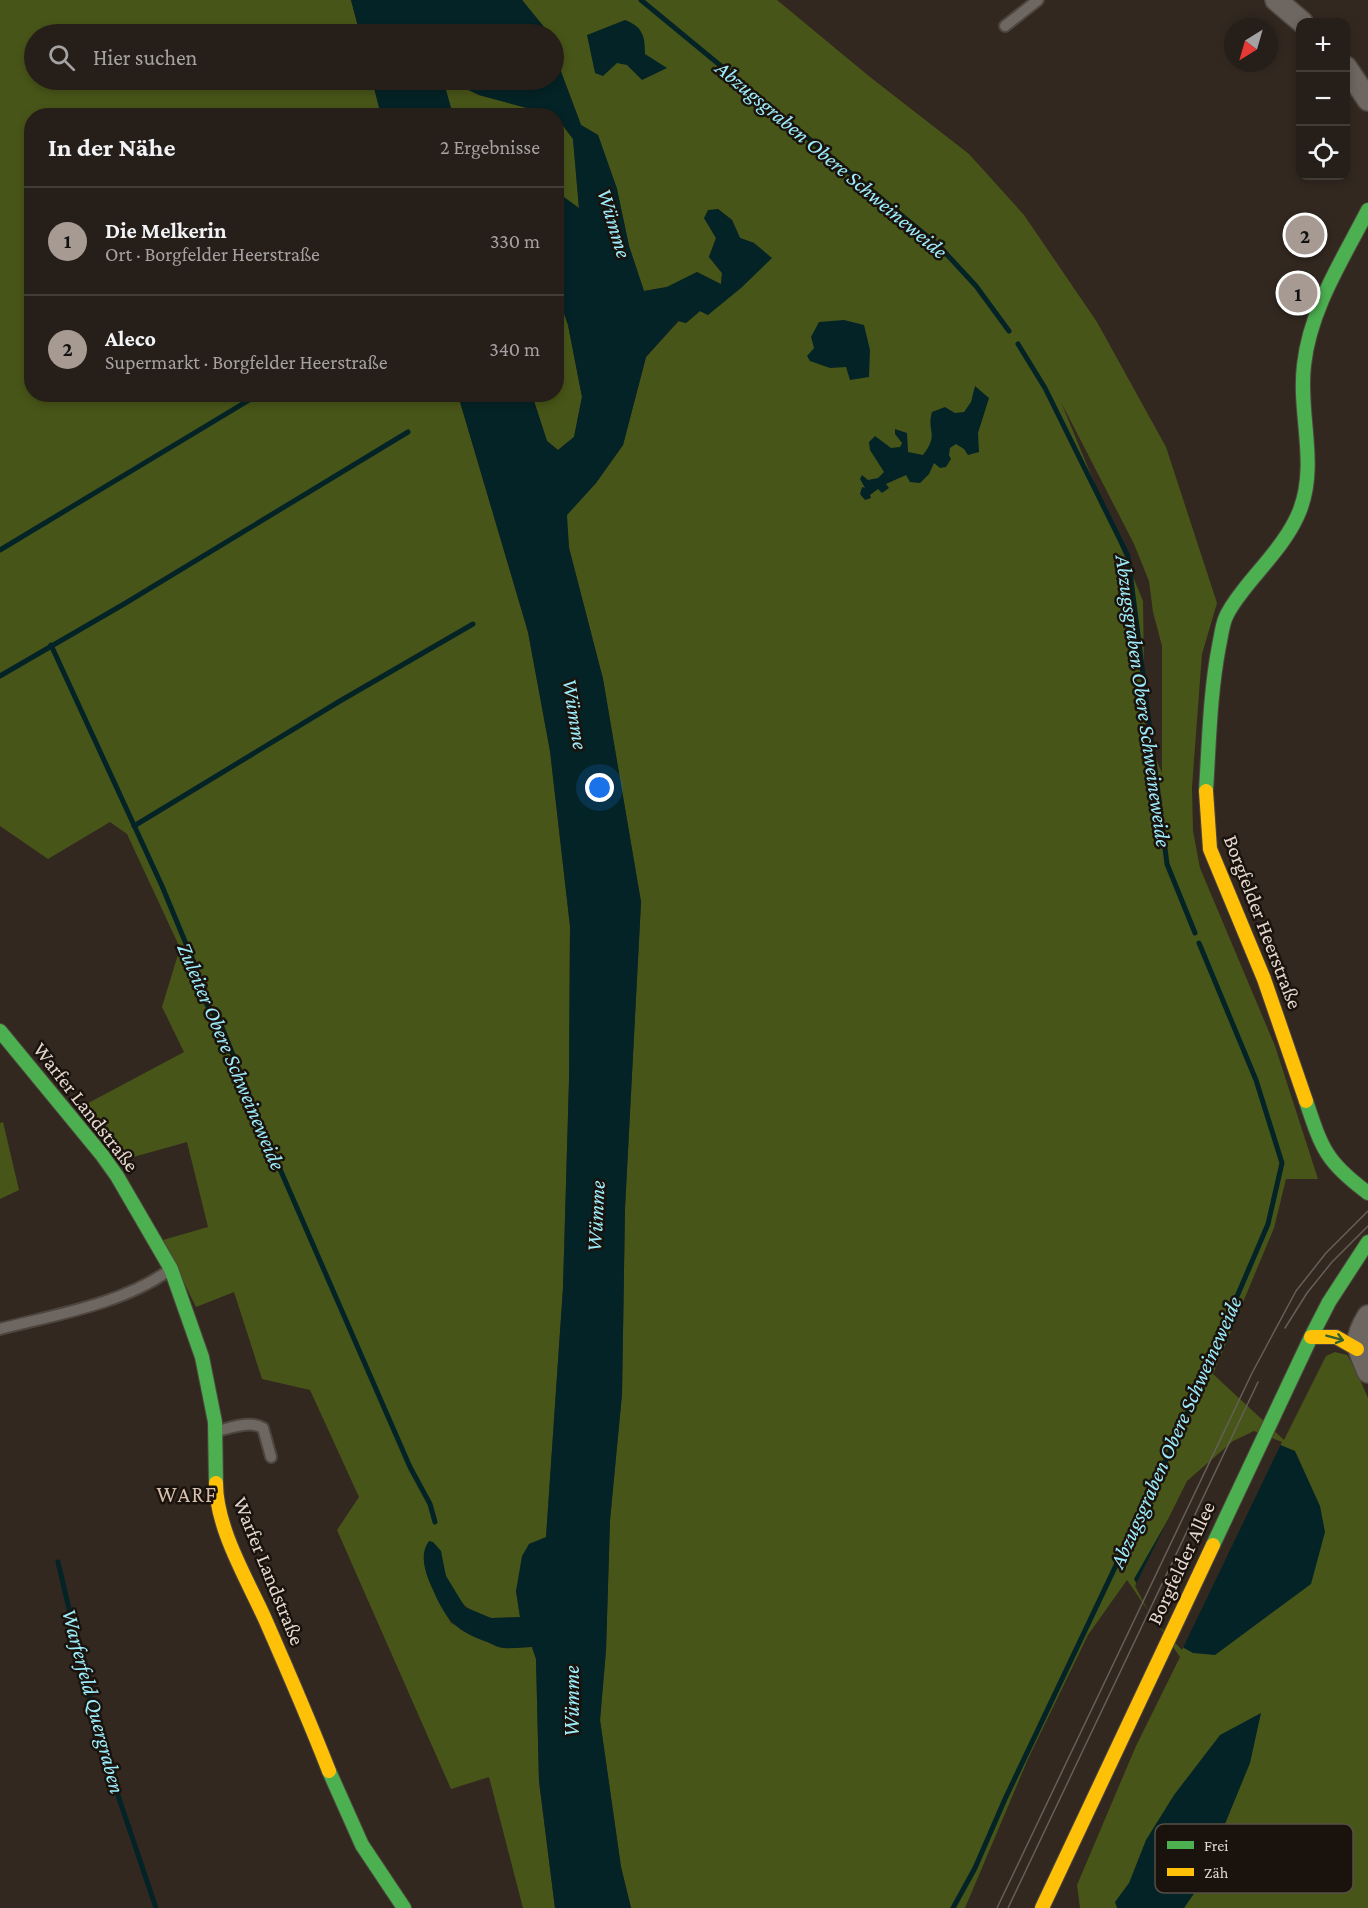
<!DOCTYPE html>
<html lang="de">
<meta charset="utf-8">
<style>
:root{--surface:#261e18;--page:#322b25;--text:#f1f3f6;--muted:#a4a2a2;--line:#423c37;--accent:#a69a92}
body{margin:0;font-family:"Crimson Pro",serif;background:var(--page);color:var(--text)}
.controls{position:absolute;right:18px;top:18px;display:grid;overflow:hidden;border-radius:12px;box-shadow:0 3px 9px #0003}
.controls button{width:54px;height:54px;display:grid;place-items:center;padding:0;border:0;border-bottom:2px solid var(--line);background:var(--surface);color:var(--text);font:30px sans-serif}
.compass{position:absolute;left:1224px;top:18px;width:54px;height:54px;border-radius:50%;background:var(--surface);box-shadow:0 3px 9px #0003;rotate:217deg}
.you{position:absolute;left:600px;top:788px;width:21px;height:21px;margin:-15px;border:4px solid #fff;border-radius:50%;background:#1a73e8;box-shadow:0 0 0 9px #1a73e833}
.badge{display:grid;place-items:center;width:39px;height:39px;border-radius:50%;background:var(--accent);color:#111;font-size:20px;font-weight:700}
.pin{position:absolute;translate:-50% -50%;border:3px solid #fff;box-shadow:0 2px 6px #0006}
.list{margin:0;padding:0;list-style:none}
h2{display:flex;justify-content:space-between;align-items:center;height:78px;margin:0;padding:0 24px;font-size:26px}
h2 small{font-size:20px;font-weight:400;color:var(--muted)}
.list li{display:grid;grid-template-columns:39px 1fr auto;gap:18px;align-items:center;box-sizing:border-box;height:108px;padding:0 24px;border-top:2px solid var(--line)}
.list b{display:block;font-size:22px;white-space:nowrap}
.list p{margin:0;font-size:20px;white-space:nowrap;color:var(--muted)}
.list em{font-size:20px;font-style:normal;color:var(--muted)}
.icon{flex:none;width:33px;height:33px;fill:none;stroke:currentColor;stroke-width:2;stroke-linecap:round;stroke-linejoin:round}
.map{position:relative;flex:none;width:1368px;height:1908px;overflow:hidden}
.search{position:absolute;background:var(--surface);box-shadow:0 3px 9px #0003;left:24px;top:24px;width:540px;height:66px;display:flex;align-items:center;gap:15px;box-sizing:border-box;padding:0 21px;border-radius:33px;color:var(--muted);font-size:22px}
.panel{position:absolute;background:var(--surface);box-shadow:0 3px 9px #0003;left:24px;top:108px;width:540px;height:294px;border-radius:24px}
.map>svg:first-child{display:block}
</style>
<div class="map">
<svg width="1368" height="1908" viewBox="0 0 1368 1908">
<rect width="100%" height="100%" fill="#322820"/>
<!-- green -->
<g fill="#485518" fill-rule="evenodd">
<path d="M0 0H351L360 34H34V80H372L381 115 32 116V394L458 395 528 632 550 751 570 926 569 1081 563 1288 546 1538 529 1544 516 1591 520 1617C511 1617 500 1619 492 1618 461 1613 449 1588 441 1561L426 1572 438 1600 451 1623 503 1648 532 1647 536 1659 539 1781 555 1908H523L489 1777 451 1789 337 1530 359 1497 310 1390 262 1379 234 1292 196 1307 163 1240 208 1227 187 1142 119 1161 79 1108 184 1052 162 1007 180 948 127 834 110 822 48 859 0 826Z"/>
<path d="M522 0H777L870 77 969 154 1024 215 1097 322 1166 447 1217 603 1202 654 1192 787 1193 831 1200 868 1275 1046 1318 1179H1286L1274 1228 1213 1374 1284 1440 1326 1356 1335 1352 1347 1355 1357 1373 1368 1398V1908H1080L1077 1885 1136 1746 1180 1657 1127 1580 1088 1635 1028 1759 965 1908H631L621 1867 600 1720 606 1650 610 1520 622 1394 625 1208 641 902 603 679 569 548 566 515 596 483 623 445 646 357 679 321 686 323 700 311 708 315 754 243 740 238 732 220 718 209 704 218 716 238 709 257 722 273 721 285 697 272 667 287 644 291 629 246 617 189 598 135 581 125 554 53V34H547L544 27ZM1061 402 1134 544 1149 581 1153 612 1162 646V773L1145 732 1143 601Z"/>
<path d="M443 80H448L479 95 555 115H453Z"/>
<path d="M556 117 573 139 579 209 557 192Z"/>
<path d="M557 293 568 325 582 397 574 437 558 450 547 441 532 395 556 394Z"/>
<path d="M3 1122 19 1190 0 1199V1123Z"/>
</g>
<!-- water -->
<g fill="#042326">
<path d="M351 0H522L544 27 547 34H360Z"/>
<path d="M625 20C643 27 645 36 645 54L667 68 642 80 627 65 617 63 603 76 595 73 587 35Z"/>
<path d="M554 53 581 125 598 135 617 189 629 246 644 291 667 287 697 272 721 284 722 273 709 257 716 238 704 218 708 210 718 209 732 220 740 238 754 243 772 258 741 288 708 315 700 311 686 323 678 321 646 357 623 445 596 483 567 515 569 548 603 679 641 902 625 1208 622 1394 610 1520 606 1650 600 1720 621 1867 631 1908H555L539 1781 536 1659 532 1647C523 1647 513 1649 504 1648 498 1648 492 1644 487 1642 450 1629 444 1615 429 1581 424 1568 420 1553 429 1541L433 1542 441 1551 446 1576 465 1607 491 1618 520 1617 516 1591 522 1556 529 1544 546 1537 563 1288 569 1081 570 926 550 751 528 632 458 395H532L547 441 558 450 574 437 582 397 568 325 557 293V192L579 208 573 139 556 116 479 95 448 80H554Z"/>
<path d="M372 80H443L453 115H381Z"/>
<path d="M844 320 864 325 870 350 869 377 850 380 846 367 830 368 810 361 807 356 814 348 811 337 819 322Z"/>
<path d="M975 386 989 398 978 433 979 452 968 455 964 449 956 444 950 448 949 455 951 459 946 467 940 468 934 463 929 474 920 483 910 482 906 475 886 484 889 488 882 493 878 489 870 495 871 498 865 500 860 494 862 487 865 488 860 479 862 475 868 480 878 478 884 472 870 450 869 442 875 436 891 448 900 447 902 443 895 434V429L907 433 908 452 923 455C940 433 926 432 932 412L945 407 955 413 964 412 971 402Z"/>
<path d="M1254 1434 1295 1451 1320 1506 1325 1532 1311 1584 1215 1655 1193 1653 1184 1648 1155 1618 1134 1579 1189 1483Z"/>
<path d="M1261 1713 1250 1763 1200 1885 1184 1908H1117L1115 1902 1129 1883 1146 1840 1174 1795 1220 1735Z"/>
</g>
<!-- pier -->
<path fill="#322820" d="M1254 1431 1282 1442 1182 1650 1153 1620 1135 1586 1187 1481 1233 1441Z"/>
<g fill="none" stroke-linecap="round" stroke-linejoin="round">
<!-- stream -->
<g stroke="#042326" stroke-width="5">
<path d="M641 0 940 247 976 286 1009 331"/>
<path d="M1018 344 1045 388 1128 556 1167 864 1195 933"/>
<path d="M0 550 259 394"/>
<path d="M51 645 162 886 194 963 207 1005 219 1020 266 1137 410 1467 430 1504 435 1522"/>
<path d="M0 676 124 604 408 432"/>
<path d="M134 826 340 701 473 624"/>
<path d="M58 1562 101 1745 156 1908"/>
<path d="M953 1908 975 1868 1005 1799 1176 1439 1268 1224 1282 1163 1256 1080 1199 943"/>
</g>
<!-- lane casing -->
<g stroke="#4d453e" stroke-width="14">
<g id="lane">
<path d="M1005 26 1038 0"/>
<path d="M0 1329C54 1315 122 1304 168 1271"/>
<path d="M217 1431C231 1428 250 1420 263 1428L271 1457"/>
</g>
</g>
<!-- street casing -->
<g stroke="#4d453e" stroke-width="24">
<g id="street">
<path d="M1276 0 1302 22"/>
<path d="M1346 67 1368 100"/>
<path d="M1368 1316C1352 1342 1358 1347 1368 1372"/>
</g>
</g>
<!-- fast casing -->
<g stroke="#4d453e" stroke-width="16">
<g id="fast">
<path d="M1206 791C1209 743 1210 693 1219 646 1221 637 1222 627 1225 619 1229 608 1238 597 1245 588 1264 564 1289 539 1300 510 1318 463 1298 413 1304 365 1310 309 1343 259 1368 210"/>
<path d="M0 1031 102 1155 117 1176 171 1269 202 1357 215 1422 216 1483"/>
<path d="M1306 1101C1322 1149 1326 1162 1368 1193"/>
<path d="M1213 1545 1311 1337 1329 1302 1368 1242"/>
<path d="M329 1771 362 1845 404 1908"/>
</g>
</g>
<!-- slow casing -->
<g stroke="#4d453e" stroke-width="16">
<g id="slow">
<path d="M1206 791 1210 849 1264 979 1306 1101"/>
<path d="M1311 1337H1336L1357 1349"/>
<path d="M216 1483C216 1528 247 1579 265 1619 287 1669 309 1720 329 1771"/>
<path d="M1042 1908 1213 1545"/>
</g>
</g>
<!-- lane -->
<use href="#lane" stroke="#6e6660" stroke-width="10"/>
<!-- street -->
<use href="#street" stroke="#6e6660" stroke-width="21"/>
<!-- fast -->
<use href="#fast" stroke="#4caf50" stroke-width="14"/>
<!-- slow -->
<use href="#slow" stroke="#ffc107" stroke-width="14"/>
<!-- tram -->
<g stroke="#665f59" stroke-width="1.5">
<path d="M1285 1328 1307 1293 1332 1262 1368 1226"/>
<path d="M997 1908 1252 1373 1296 1291 1326 1253 1368 1211"/>
<path d="M1008 1908 1258 1382"/>
</g>
</g>
<!-- one-way arrows -->
<defs><path id="oneway-shaft" d="M-6 0H5M1.5-3L5.5 0L1.5 3" fill="none" stroke-width="1.6" stroke-linecap="round" stroke-linejoin="round" transform="scale(1.5)"/></defs>
<use stroke="#33602e" href="#oneway-shaft" transform="translate(1335 1338) rotate(15)"/>
<g text-anchor="middle" stroke-width="5" stroke-linejoin="round" paint-order="stroke">
<!-- street labels -->
<g font-size="21" fill="#e4d8cf" stroke="#1a120c">
<text transform="translate(1263 922) rotate(69)" y="7">Borgfelder Heerstraße</text>
<text transform="translate(86 1107) rotate(52)" y="7">Warfer Landstraße</text>
<text transform="translate(1181 1563) rotate(-65)" y="7">Borgfelder Allee</text>
<text transform="translate(269 1571) rotate(68)" y="7">Warfer Landstraße</text>
</g>
<!-- water labels -->
<g font-size="22" font-style="italic" fill="#9cecfb" stroke="#1a120c">
<text transform="translate(832 159) rotate(40)" y="8">Abzugsgraben Obere Schweineweide</text>
<text transform="translate(615 223) rotate(73)" y="8">Wümme</text>
<text transform="translate(1144 701) rotate(82)" y="8">Abzugsgraben Obere Schweineweide</text>
<text transform="translate(576 714) rotate(81)" y="8">Wümme</text>
<text transform="translate(232 1056) rotate(67)" y="8">Zuleiter Obere Schweineweide</text>
<text transform="translate(595 1216) rotate(-87)" y="8">Wümme</text>
<text transform="translate(1175 1432) rotate(-66)" y="8">Abzugsgraben Obere Schweineweide</text>
<text transform="translate(94 1701) rotate(75)" y="8">Warferfeld Quergraben</text>
<text transform="translate(571 1701) rotate(-90)" y="8">Wümme</text>
</g>
<!-- neighbourhood labels -->
<g font-size="22" letter-spacing="1.5" fill="#d7bfad" stroke="#1a120c">
<text x="187" y="1502">WARF</text>
</g>
</g>
<!-- legend -->
<rect x="1155" y="1824" width="198" height="69" rx="9" fill="#1a120c" stroke="#574d46" stroke-width="1.5"/>
<rect x="1167" y="1841" width="27" height="8" fill="#4caf50"/>
<rect x="1167" y="1868" width="27" height="8" fill="#ffc107"/>
<g font-size="16" fill="#e4d8cf">
<text x="1204" y="1851">Frei</text>
<text x="1204" y="1878">Zäh</text>
</g>
</svg>
<div class="controls">
<button>+</button>
<button>−</button>
<button><svg class="icon" aria-label="locate" viewBox="0 0 24 24"><circle cx="12" cy="12" r="6"/><path d="M12 2v4M12 18v4M2 12h4M18 12h4"/></svg></button>
</div>
<svg class="compass" viewBox="-18 -18 36 36"><path d="M0-13l5 13h-10z" fill="#e53935"/><path d="M0 13l5-13h-10z" fill="#a4a2a2"/></svg>
<div class="you"></div>
<div class="pin badge" style="left:1298px;top:293px">1</div>
<div class="pin badge" style="left:1305px;top:235px">2</div>
<div class="search"><svg class="icon" aria-label="search" viewBox="0 0 24 24"><circle cx="10" cy="10" r="6"/><path d="M15 15l6 6"/></svg>Hier suchen</div>
<section class="panel">
<h2>In der Nähe<small>2 Ergebnisse</small></h2>
<ul class="list">
<li><span class="badge">1</span><div><b>Die Melkerin</b><p>Ort · Borgfelder Heerstraße</p></div><em>330 m</em></li>
<li><span class="badge">2</span><div><b>Aleco</b><p>Supermarkt · Borgfelder Heerstraße</p></div><em>340 m</em></li>
</ul>
</section>
</div>
